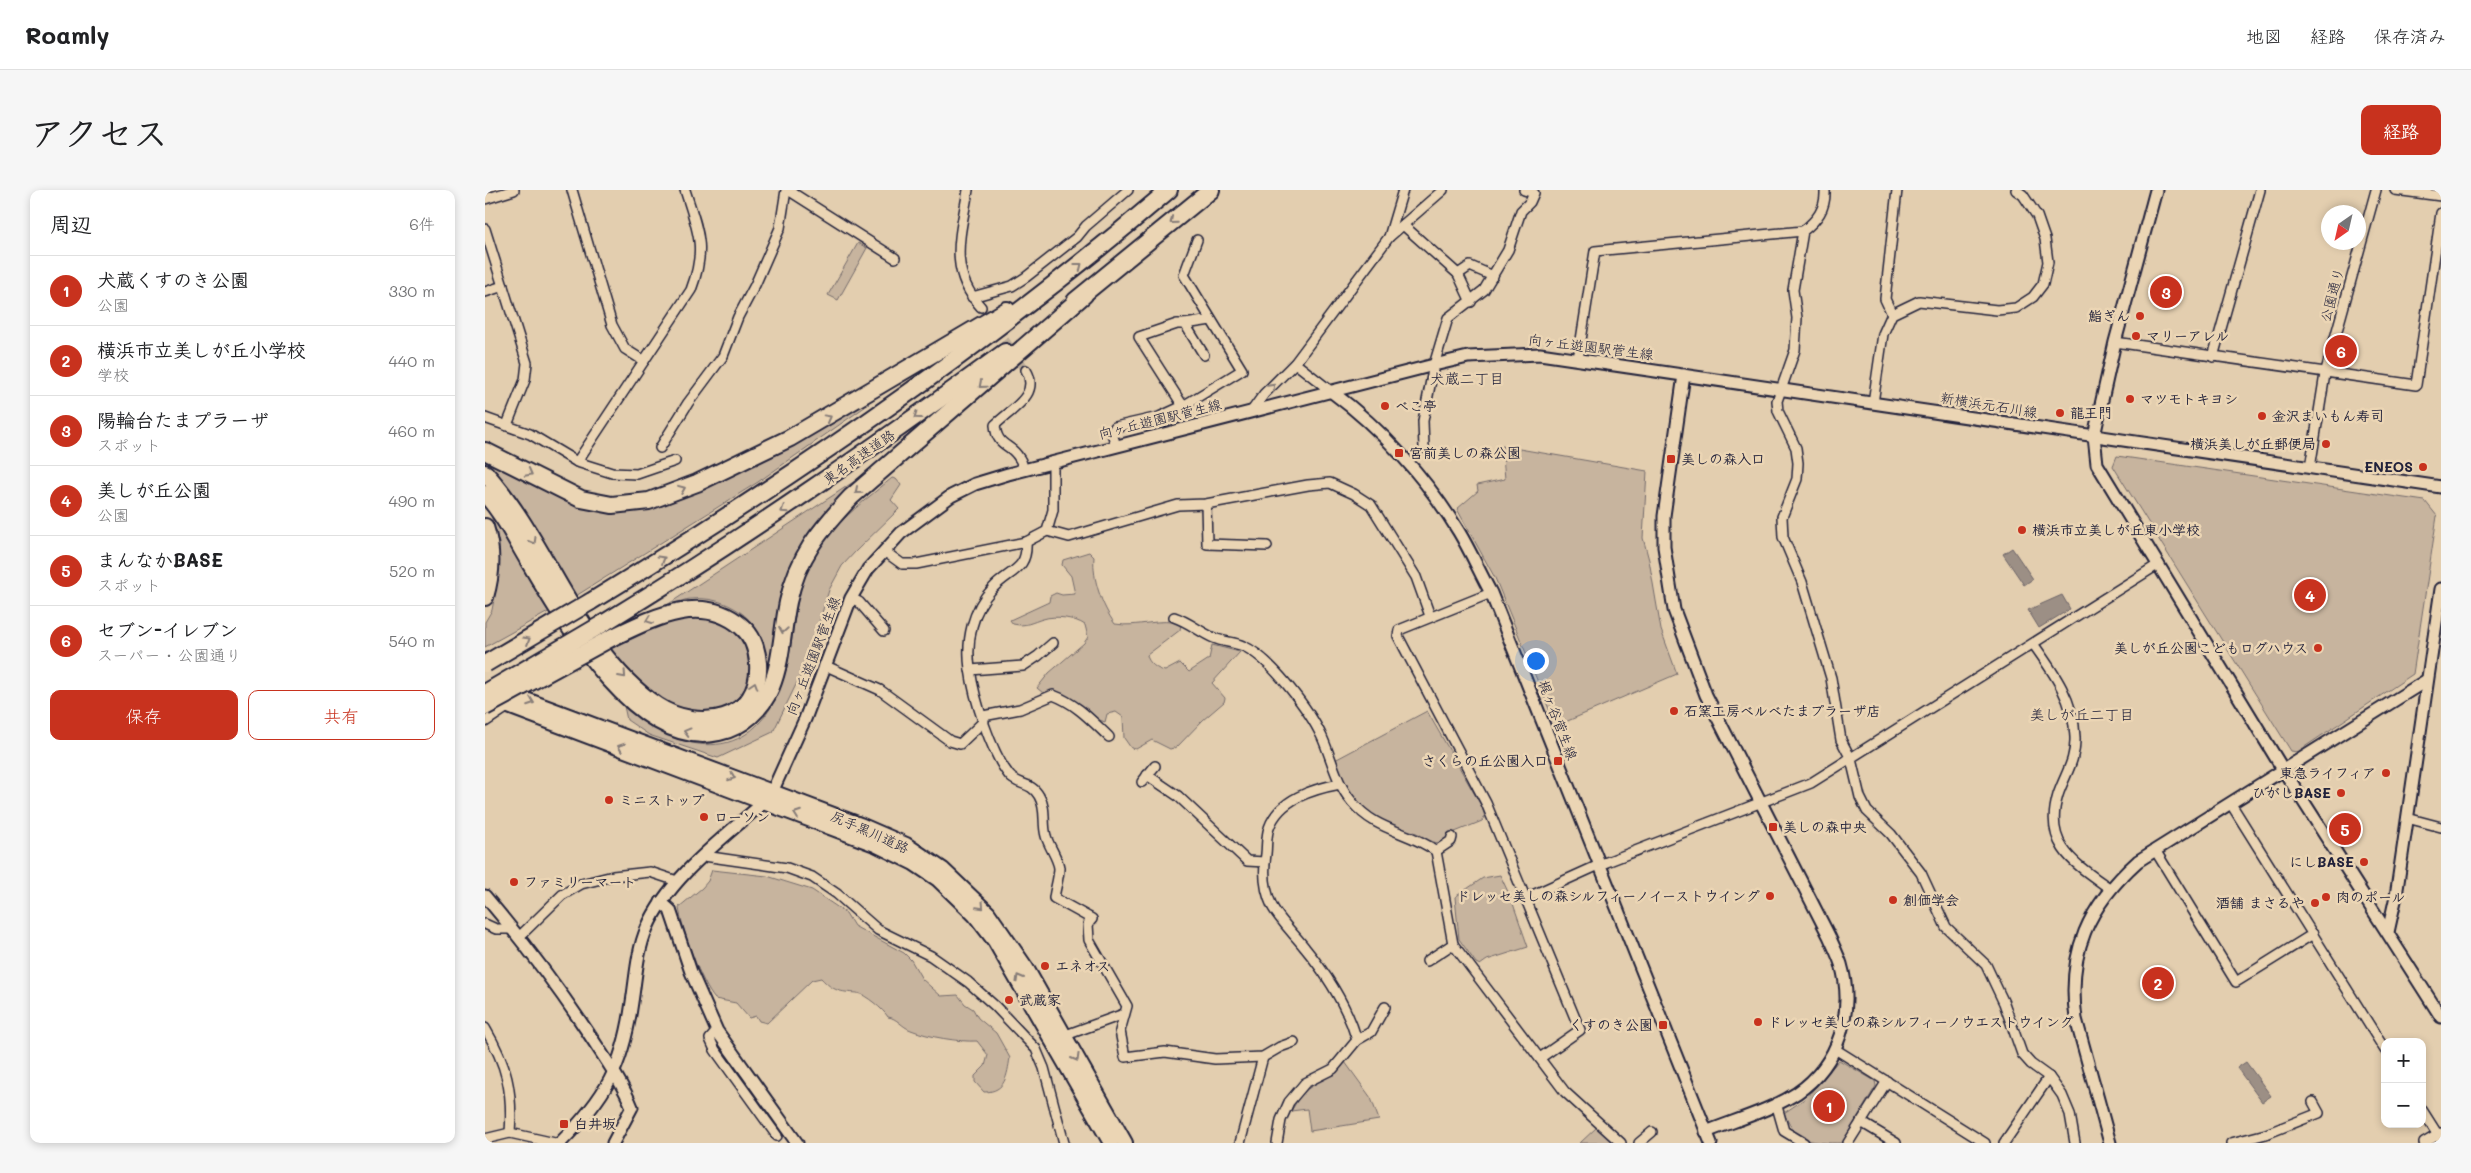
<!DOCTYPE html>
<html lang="ja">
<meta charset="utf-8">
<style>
:root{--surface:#fff;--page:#f6f6f6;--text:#202124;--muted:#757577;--line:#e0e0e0;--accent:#c8321e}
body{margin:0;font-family:Mali,"Klee One",sans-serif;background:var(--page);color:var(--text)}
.controls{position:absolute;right:15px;bottom:15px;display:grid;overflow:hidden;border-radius:10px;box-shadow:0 2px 8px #0003}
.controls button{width:45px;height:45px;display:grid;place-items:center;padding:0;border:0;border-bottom:1px solid var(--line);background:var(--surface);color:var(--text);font:25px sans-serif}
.compass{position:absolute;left:1836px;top:15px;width:45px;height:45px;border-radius:50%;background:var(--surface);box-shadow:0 2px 8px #0003;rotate:214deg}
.you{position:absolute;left:1050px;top:470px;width:18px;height:18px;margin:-12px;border:4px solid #fff;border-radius:50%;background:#1a73e8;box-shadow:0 0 0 8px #1a73e833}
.badge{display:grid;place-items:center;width:32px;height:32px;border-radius:50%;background:var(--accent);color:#fff;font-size:16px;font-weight:700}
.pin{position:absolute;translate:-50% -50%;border:2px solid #fff;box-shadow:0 1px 5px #0006}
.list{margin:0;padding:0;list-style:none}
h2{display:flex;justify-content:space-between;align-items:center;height:65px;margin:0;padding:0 20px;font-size:21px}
h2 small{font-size:16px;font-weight:400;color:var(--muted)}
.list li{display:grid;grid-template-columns:32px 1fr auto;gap:15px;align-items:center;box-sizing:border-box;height:70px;padding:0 20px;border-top:1px solid var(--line)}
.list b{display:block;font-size:19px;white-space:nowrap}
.list p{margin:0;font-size:16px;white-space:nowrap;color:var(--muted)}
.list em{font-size:16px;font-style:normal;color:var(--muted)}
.actions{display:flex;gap:10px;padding:15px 20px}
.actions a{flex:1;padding:11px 0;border:1px solid var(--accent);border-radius:10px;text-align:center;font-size:18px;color:var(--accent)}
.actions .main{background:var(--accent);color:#fff}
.map{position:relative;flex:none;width:1956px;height:953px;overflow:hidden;border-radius:10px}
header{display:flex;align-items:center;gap:30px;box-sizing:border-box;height:70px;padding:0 25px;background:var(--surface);border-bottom:1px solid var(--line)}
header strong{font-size:24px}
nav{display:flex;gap:28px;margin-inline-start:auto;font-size:18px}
.intro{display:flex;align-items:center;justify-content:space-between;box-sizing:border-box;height:120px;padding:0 30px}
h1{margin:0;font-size:35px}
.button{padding:12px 22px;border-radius:10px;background:var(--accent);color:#fff;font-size:18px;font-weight:700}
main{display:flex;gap:30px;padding:0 30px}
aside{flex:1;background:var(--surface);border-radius:10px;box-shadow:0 2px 8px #0003}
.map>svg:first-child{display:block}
</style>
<header>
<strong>Roamly</strong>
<nav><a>地図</a><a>経路</a><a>保存済み</a></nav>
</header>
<div class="intro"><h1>アクセス</h1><a class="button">経路</a></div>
<main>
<aside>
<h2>周辺<small>6件</small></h2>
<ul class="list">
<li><span class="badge">1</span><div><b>犬蔵くすのき公園</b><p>公園</p></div><em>330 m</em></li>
<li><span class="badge">2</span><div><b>横浜市立美しが丘小学校</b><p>学校</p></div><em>440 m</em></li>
<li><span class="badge">3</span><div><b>陽輪台たまプラーザ</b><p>スポット</p></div><em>460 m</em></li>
<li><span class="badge">4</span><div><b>美しが丘公園</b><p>公園</p></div><em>490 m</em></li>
<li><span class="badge">5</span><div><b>まんなかBASE</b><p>スポット</p></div><em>520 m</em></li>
<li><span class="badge">6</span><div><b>セブン-イレブン</b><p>スーパー · 公園通り</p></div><em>540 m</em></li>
</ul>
<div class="actions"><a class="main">保存</a><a>共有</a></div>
</aside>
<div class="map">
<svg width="1956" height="953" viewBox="0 0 1956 953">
<rect width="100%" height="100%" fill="#e3ceaf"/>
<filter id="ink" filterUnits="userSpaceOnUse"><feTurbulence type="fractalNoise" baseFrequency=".02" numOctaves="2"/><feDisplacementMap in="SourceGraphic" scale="10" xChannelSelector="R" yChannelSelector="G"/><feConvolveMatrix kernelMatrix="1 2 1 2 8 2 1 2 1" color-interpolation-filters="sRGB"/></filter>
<g filter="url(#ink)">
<!-- green -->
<g fill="#c7b49e" stroke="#746b6c">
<path d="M373 53 382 58 353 110 343 105Z"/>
<path d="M382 212 384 214 273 292 86 409 0 278V268L83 312 100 317 129 321Z"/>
<path d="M1017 256 1162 281 1158 348 1164 370 1176 440 1192 484 1071 536 1010 388 972 319 993 301 992 295 1020 289Z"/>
<path d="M1632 266 1940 311 1952 326 1928 484 1812 562 1806 561 1628 276Z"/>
<path d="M391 277 325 349 278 499C279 488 281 475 280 464 276 428 241 405 205 409 195 410 183 417 173 421Z"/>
<path d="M407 288 411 289 416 295 406 310 414 319 371 361 357 376 344 400 322 472 288 542 233 568 164 545 142 530 139 516C199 569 272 575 299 487 310 453 307 416 321 383 338 341 373 316 407 288Z"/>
<path d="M6 325 65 421 0 457V432L7 420 13 388 14 353Z"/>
<path d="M604 362 609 367C607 389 617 416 630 434 652 438 676 427 696 434L695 440 662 465C663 473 673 480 680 481L695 473 704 482 724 469 727 455 755 462 727 493 740 508 739 512 718 530 692 557 685 559 667 550 651 559 646 558 639 548 638 527 631 522 622 524 620 532C596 525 586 497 558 503L552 498 564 483 599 453 603 447 600 435C590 428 570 425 558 429 547 432 541 437 528 434L525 430 564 412 565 406 571 403 577 405 590 404 586 386 577 375 578 370Z"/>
<path d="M208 426C306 436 268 551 185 516 163 507 140 478 124 460L176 435Z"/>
<path d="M942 521 997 617 1000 627 997 631 970 642 954 653C946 653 937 645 929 642 920 639 911 638 903 635 875 625 859 595 850 570Z"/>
<path d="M227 680 282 686 327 700 361 723 369 736 419 763 426 770 437 789 456 806 473 805 480 814 488 819 493 828 511 843 525 868C522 885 521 902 499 902L490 892V886L500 876 503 865 492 851C474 852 443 847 426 840 417 837 412 828 403 827 399 820 380 804 372 803 355 802 348 801 336 788L327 790 282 833 274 831 271 826 264 828 251 813 230 809C217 795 196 738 194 717L217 698 223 691Z"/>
<path d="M1015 685 1026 708 1043 757 1002 770 995 775 991 773 974 749 970 707 998 688Z"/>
<path d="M1354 870 1390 891 1391 896 1357 953C1327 953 1311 953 1299 923L1321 908Z"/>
<path d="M860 872 886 908 894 930 825 941 822 919 806 921C810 915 813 908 817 904 831 890 847 889 860 872Z"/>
<path d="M1112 937 1131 953H1095Z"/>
</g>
<!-- water -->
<g fill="#9c8f85" stroke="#6b6367">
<path d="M1527 358 1548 389 1539 395 1518 364Z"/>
<path d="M1577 405 1585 419 1554 438 1543 420Z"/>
<path d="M1761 872 1786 906 1777 912 1752 878Z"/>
</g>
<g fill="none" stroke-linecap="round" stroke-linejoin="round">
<!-- minor-tunnel -->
<path stroke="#bcac98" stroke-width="9" stroke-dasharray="9 4.5" stroke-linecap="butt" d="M496 117 541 180"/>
<!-- minor casing -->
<g stroke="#22223b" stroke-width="12">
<g id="minor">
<path d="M87 0 127 135 140 159 159 171"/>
<path d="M303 0 410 68"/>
<path d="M483 0C476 44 462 80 496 117"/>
<path d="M1340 0C1341 19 1332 30 1318 41L1308 100 1312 128 1310 160 1292 211 1293 221 1311 258 1313 273 1312 289 1297 327 1298 347 1317 392 1346 488 1356 550 1366 569 1375 607 1382 621 1406 644 1436 683 1461 737 1501 775 1519 813 1537 864 1546 874 1564 887 1577 905 1585 924 1590 953"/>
<path d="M1910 0 1956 6"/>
<path d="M0 9 29 0"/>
<path d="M918 35 973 84 986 112"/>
<path d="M0 39 42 173 40 190 22 235"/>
<path d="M904 47 918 0"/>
<path d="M973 84 985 76 1008 86"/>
<path d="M0 102 18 96"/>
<path d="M487 107 527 96 541 87 592 47 601 36 643 0"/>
<path d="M1407 124 1400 109 1412 0"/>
<path d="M700 134 726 130"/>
<path d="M1630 152 1931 195 1956 23"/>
<path d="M1728 167 1775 0"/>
<path d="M1093 169 1110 61 1318 41"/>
<path d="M810 173 847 202"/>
<path d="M1388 213 1398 144 1407 124 1434 111 1512 120 1531 118 1548 107 1558 94 1563 72 1560 49 1552 26 1538 5 1531 0"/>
<path d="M698 216 654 147 692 134H700L719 165"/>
<path d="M766 222 779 204 810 173 904 47 958 0"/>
<path d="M0 228 45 244 92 272 127 283 152 284 190 271"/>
<path d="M631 256 627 243 630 237 674 227 698 216 757 180 699 85 712 50"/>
<path d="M175 258 203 213 238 166 253 127 270 95 295 38 301 0"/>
<path d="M939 258 938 231 949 175 963 128 999 100 1023 60 1036 21 1045 12 1049 3 1039 0"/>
<path d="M92 272 206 100C222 58 213 41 200 0"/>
<path d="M1825 278 1840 184 1891 0"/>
<path d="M539 280C537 276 537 271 534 268 526 253 512 258 510 235 526 219 556 205 541 180"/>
<path d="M721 314 722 354 782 356"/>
<path d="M562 341 584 347 693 315 721 314 823 295 845 293 869 304 886 315 931 387 945 426"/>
<path d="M541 352C543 380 525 380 508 398 487 420 481 450 485 479 489 509 506 562 524 585 532 596 546 591 554 606 562 619 557 633 561 646 564 657 573 668 574 678 574 688 570 699 569 708L607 729 603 734 604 750 642 816 635 841 640 867 680 862 730 869 778 867 795 857 809 852"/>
<path d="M399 361 417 374H431L541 352 562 341 568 320V272"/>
<path d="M1006 403 914 440 913 446 1001 613 1095 840 1055 868"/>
<path d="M366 408 374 412 399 441"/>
<path d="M689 427C704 432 715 442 729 448 738 452 749 452 758 456 785 467 825 521 837 547 847 569 851 593 867 612 892 642 922 640 951 661L968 754 1080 902 1136 953"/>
<path d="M1549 455C1569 483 1589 511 1590 547 1591 571 1580 584 1573 605 1558 655 1589 673 1624 698"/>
<path d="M339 475 395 500 465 551 475 554 499 531"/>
<path d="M485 480 538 476 553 466 568 453"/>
<path d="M498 526 535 519 568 505C592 514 606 530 624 547"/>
<path d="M0 532 24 516"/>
<path d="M662 585 693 606 762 671 780 672"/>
<path d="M657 592 670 576"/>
<path d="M855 594C828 599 794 609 784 638 781 646 782 656 781 664 778 683 779 699 787 716 795 731 810 745 820 758 843 786 862 816 872 850"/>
<path d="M1746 614 1900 860"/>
<path d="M1922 628 1956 637"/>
<path d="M1670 660 1751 792 1828 744"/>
<path d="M951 661 966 651 967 647"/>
<path d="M219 666 302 678 327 687 352 704 393 740 446 766 483 792 510 816 551 859 559 878 579 953"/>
<path d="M1041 708 1114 675 1326 593 1674 374"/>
<path d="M0 734 11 739H28"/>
<path d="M34 747 77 705 96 694 128 686 165 682 192 691"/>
<path d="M942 771 968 754"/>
<path d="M0 838C22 875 28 901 25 943"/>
<path d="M232 841 225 849 230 860 292 946"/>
<path d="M578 846 639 824"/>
<path d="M1350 859 1500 953"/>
<path d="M1291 913 1299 941 1319 953"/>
<path d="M1937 920 1956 950"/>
<path d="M1376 932 1411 953"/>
<path d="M0 949 25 943 70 953"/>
<path d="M755 953 778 867"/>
<path d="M792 953 796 930 804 912 820 893 848 879 872 850 886 842 900 817"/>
<path d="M1154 953 1167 942"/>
<path d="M1363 953 1402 891"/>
<path d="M1519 953 1564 887"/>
<path d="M1746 953 1781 944 1834 923 1828 912"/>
<path d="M1939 953 1956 943"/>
</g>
</g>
<!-- tertiary casing -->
<g stroke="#22223b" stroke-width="15">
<g id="tertiary">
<path d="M1671 0 1630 152 1609 246 1612 274 1794 573 1956 827"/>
<path d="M1199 185 1179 326V357L1189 420 1221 505 1344 746C1348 755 1353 765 1356 774 1370 822 1354 874 1312 903 1286 920 1251 930 1221 942"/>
<path d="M847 202C897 239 942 289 974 342 986 362 995 383 1006 403L1226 953"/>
<path d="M0 706C38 751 72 796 104 844 119 867 137 892 147 917L128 953"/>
<path d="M176 712 185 720 206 782 232 841 312 953"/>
<path d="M1903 742 1911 706 1956 399"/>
<path d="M75 953C121 907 138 877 147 812 151 787 152 761 162 738 184 687 240 647 280 611L287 602 320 529 366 408 383 379 416 343 466 306 490 294 523 284 949 175 983 167 1055 164 1956 297"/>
<path d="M1625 953 1591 829C1582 762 1603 716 1653 671L1942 490"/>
</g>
</g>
<!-- primary casing -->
<g stroke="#22223b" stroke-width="18">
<g id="primary">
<path d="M17 501 375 635 421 655 458 680 503 723 541 778 640 953"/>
<path d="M5 509 390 654 429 673 453 689 490 725 510 751 626 953"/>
</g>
</g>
<!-- motorway casing -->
<g stroke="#22223b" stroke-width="20">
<g id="motorway">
<path d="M590 111 726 0"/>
<path d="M0 261 96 309 127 315 164 311 212 293 305 248 522 120"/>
<path d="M0 283C63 351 93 463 172 516 213 543 277 532 273 473 272 459 267 445 256 436 216 402 166 429 126 448"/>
<path d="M0 304C19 324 31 350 45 373 79 431 154 561 234 542 257 537 277 519 286 497 297 470 297 441 303 412 313 366 335 340 366 307L599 105"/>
<path d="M0 337C8 361 7 383 0 407"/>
<path d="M105 412C307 289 504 154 684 0"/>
<path d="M119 433C259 348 388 258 520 162"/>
</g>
</g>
<!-- minor -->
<use href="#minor" stroke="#ebd5b4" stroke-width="9"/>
<!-- tertiary -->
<use href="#tertiary" stroke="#ebd5b4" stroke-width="11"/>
<!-- primary -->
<use href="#primary" stroke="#ebd5b4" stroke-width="14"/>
<!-- motorway -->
<use href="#motorway" stroke="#ebd5b4" stroke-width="16"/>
<!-- motorway-bridge casing -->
<g stroke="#22223b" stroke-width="20" stroke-linecap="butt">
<g id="motorway-bridge">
<path d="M0 474 105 412"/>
<path d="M0 503 119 433"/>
<path d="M0 517 126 448"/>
</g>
</g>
<!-- motorway-bridge -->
<use href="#motorway-bridge" stroke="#ebd5b4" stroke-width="16"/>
</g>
<!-- one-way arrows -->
<defs><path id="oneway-chevron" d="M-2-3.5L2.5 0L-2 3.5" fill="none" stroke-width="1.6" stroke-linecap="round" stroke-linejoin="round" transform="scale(1.25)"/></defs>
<g stroke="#867c78">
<use href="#oneway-chevron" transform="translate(688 31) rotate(140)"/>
<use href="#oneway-chevron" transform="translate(594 76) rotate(-38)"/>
<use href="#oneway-chevron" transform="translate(497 195) rotate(139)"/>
<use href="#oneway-chevron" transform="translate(787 197) rotate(-46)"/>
<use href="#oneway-chevron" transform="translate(432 226) rotate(144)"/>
<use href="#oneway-chevron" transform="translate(343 228) rotate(-29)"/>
<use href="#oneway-chevron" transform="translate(44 283) rotate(28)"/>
<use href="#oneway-chevron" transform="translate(197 299) rotate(-22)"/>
<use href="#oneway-chevron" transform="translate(373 301) rotate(139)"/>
<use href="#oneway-chevron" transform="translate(299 320) rotate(147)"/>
<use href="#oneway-chevron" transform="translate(48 351) rotate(60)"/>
<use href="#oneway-chevron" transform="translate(177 369) rotate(-31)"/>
<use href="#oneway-chevron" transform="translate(164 430) rotate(159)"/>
<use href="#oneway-chevron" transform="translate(298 440) rotate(99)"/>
<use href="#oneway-chevron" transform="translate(42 450) rotate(-31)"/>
<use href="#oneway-chevron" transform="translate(138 485) rotate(48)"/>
<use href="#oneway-chevron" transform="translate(269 495) rotate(-72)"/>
<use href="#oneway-chevron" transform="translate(46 512) rotate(20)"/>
<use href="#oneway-chevron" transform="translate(202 542) rotate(-165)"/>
<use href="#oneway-chevron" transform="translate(136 557) rotate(-159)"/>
<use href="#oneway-chevron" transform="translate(247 587) rotate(21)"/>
<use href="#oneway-chevron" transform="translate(312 624) rotate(-160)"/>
<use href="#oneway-chevron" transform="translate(496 716) rotate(47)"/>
<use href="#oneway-chevron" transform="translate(534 788) rotate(-120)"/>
<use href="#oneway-chevron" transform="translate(591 868) rotate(60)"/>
</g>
</g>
<!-- markers -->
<g fill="#c8321e" stroke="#ebd5b4" stroke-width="2">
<circle cx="1655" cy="126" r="5"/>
<circle cx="1651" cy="146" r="5"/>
<circle cx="1645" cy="209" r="5"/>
<circle cx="900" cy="216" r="5"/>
<circle cx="1575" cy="223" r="5"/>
<circle cx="1777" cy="226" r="5"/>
<circle cx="1841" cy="254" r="5"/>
<rect x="909" y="258" width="10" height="10" rx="2.5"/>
<rect x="1181" y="264" width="10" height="10" rx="2.5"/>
<circle cx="1938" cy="277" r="5"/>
<circle cx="1537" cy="340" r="5"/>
<circle cx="1833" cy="458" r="5"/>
<circle cx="1189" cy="521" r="5"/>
<rect x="1068" y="566" width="10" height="10" rx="2.5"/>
<circle cx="1901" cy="583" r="5"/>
<circle cx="1856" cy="603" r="5"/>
<circle cx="124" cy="610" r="5"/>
<circle cx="219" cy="627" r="5"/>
<rect x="1283" y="632" width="10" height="10" rx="2.5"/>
<circle cx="1879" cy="672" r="5"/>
<circle cx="29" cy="692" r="5"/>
<circle cx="1285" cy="706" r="5"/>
<circle cx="1841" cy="707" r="5"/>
<circle cx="1408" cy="710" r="5"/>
<circle cx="1830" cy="713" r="5"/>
<circle cx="560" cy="776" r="5"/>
<circle cx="524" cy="810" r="5"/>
<circle cx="1273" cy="832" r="5"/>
<rect x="1173" y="830" width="10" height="10" rx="2.5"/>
<rect x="74" y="929" width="10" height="10" rx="2.5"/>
</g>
<g text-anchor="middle" stroke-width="5" stroke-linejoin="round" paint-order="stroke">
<!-- street labels -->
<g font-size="14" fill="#22223b" stroke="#ebd5b4">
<text transform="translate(1847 105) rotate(-75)" y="5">公園通り</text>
<text transform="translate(1106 157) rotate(7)" y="5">向ヶ丘遊園駅菅生線</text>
<text transform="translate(1504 215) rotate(9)" y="5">新横浜元石川線</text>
<text transform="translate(675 229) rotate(-14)" y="5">向ヶ丘遊園駅菅生線</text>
<text transform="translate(374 267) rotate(-35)" y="5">東名高速道路</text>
<text transform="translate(328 466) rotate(-69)" y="5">向ヶ丘遊園駅菅生線</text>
<text transform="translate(1073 530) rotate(69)" y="5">梶ヶ谷菅生線</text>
<text transform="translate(385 642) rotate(24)" y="5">尻手黒川道路</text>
</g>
<!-- poi labels -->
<g font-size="14" font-weight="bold" fill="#22223b" stroke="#ebd5b4" text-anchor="start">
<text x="1645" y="131" text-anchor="end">鮨ぎん</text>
<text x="1661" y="151">マリーアレル</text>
<text x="1655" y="214">マツモトキヨシ</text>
<text x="910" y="221">べこ亭</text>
<text x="1585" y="228">龍王門</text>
<text x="1787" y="231">金沢まいもん寿司</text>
<text x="1831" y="259" text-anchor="end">横浜美しが丘郵便局</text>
<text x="924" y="268">宮前美しの森公園</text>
<text x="1196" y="274">美しの森入口</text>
<text x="1928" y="282" text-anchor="end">ENEOS</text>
<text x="1547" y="345">横浜市立美しが丘東小学校</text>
<text x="1823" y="463" text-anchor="end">美しが丘公園こどもログハウス</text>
<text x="1199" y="526">石窯工房ベルベたまプラーザ店</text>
<text x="1063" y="576" text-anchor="end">さくらの丘公園入口</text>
<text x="1891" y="588" text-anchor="end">東急ライフィア</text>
<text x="1846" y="608" text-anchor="end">ひがしBASE</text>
<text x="134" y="615">ミニストップ</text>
<text x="229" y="632">ローソン</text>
<text x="1298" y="642">美しの森中央</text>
<text x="1869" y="677" text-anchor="end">にしBASE</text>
<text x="39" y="697">ファミリーマート</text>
<text x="1275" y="711" text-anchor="end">ドレッセ美しの森シルフィーノイーストウイング</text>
<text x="1851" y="712">肉のポール</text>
<text x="1418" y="715">創価学会</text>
<text x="1820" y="718" text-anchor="end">酒舗 まさるや</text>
<text x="570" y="781">エネオス</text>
<text x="534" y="815">武蔵家</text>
<text x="1283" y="837">ドレッセ美しの森シルフィーノウエストウイング</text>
<text x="1168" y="840" text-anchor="end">くすのき公園</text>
<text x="89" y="939">白井坂</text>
</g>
<!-- neighbourhood labels -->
<g font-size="15" fill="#22223b" stroke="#ebd5b4">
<text x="982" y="194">犬蔵二丁目</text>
<text x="1597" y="530">美しが丘二丁目</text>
</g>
</g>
</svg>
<div class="controls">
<button>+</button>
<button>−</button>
</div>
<svg class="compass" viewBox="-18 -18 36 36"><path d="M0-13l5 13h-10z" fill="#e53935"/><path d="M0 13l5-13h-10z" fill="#757577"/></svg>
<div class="you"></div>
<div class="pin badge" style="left:1344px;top:916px">1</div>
<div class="pin badge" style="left:1673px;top:793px">2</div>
<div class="pin badge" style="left:1681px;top:102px">3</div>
<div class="pin badge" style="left:1825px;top:405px">4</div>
<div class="pin badge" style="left:1860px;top:639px">5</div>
<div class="pin badge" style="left:1856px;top:161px">6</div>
</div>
</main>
